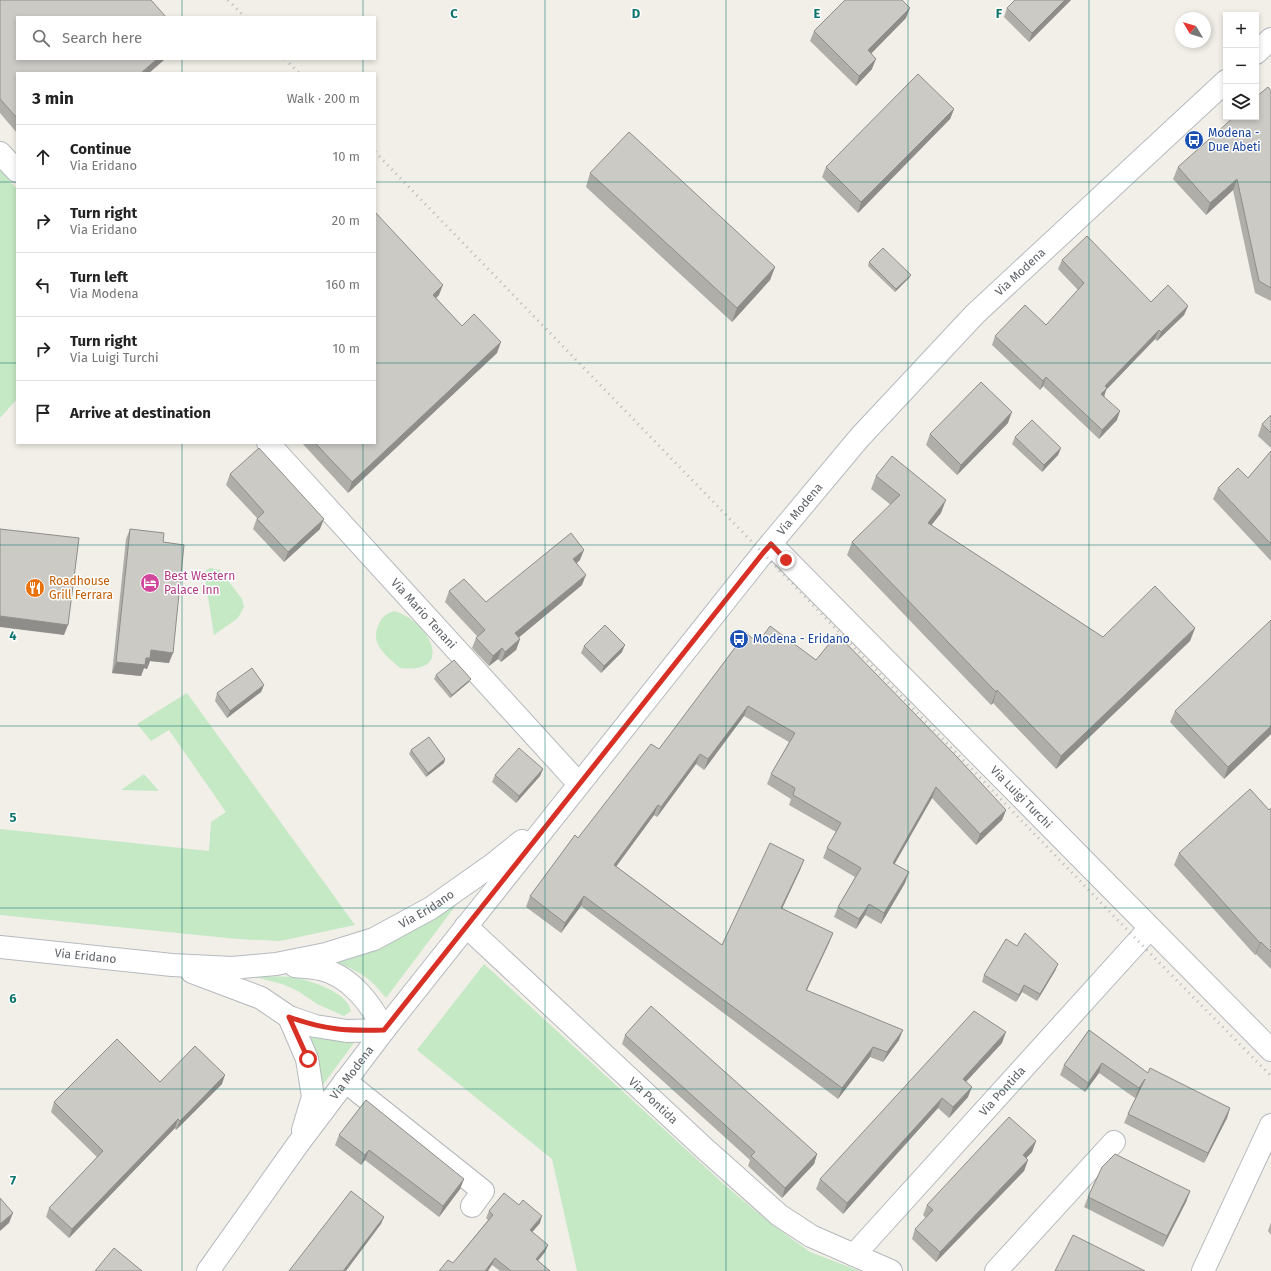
<!DOCTYPE html>
<meta charset="utf-8">
<style>
:root{--surface:#fff;--page:#f2f2f2;--text:#222;--muted:#767676;--line:#e0e0e0}
body{margin:0;font-family:"Fira Sans",sans-serif;background:var(--page);color:var(--text)}
.controls{position:absolute;right:12px;top:12px;display:grid;overflow:hidden;border-radius:0px;box-shadow:0 2px 6px #0003}
.controls button{width:36px;height:36px;display:grid;place-items:center;padding:0;border:0;border-bottom:1px solid var(--line);background:var(--surface);color:var(--text);font:20px sans-serif}
.compass{position:absolute;left:1175px;top:12px;width:36px;height:36px;border-radius:50%;background:var(--surface);box-shadow:0 2px 6px #0003;rotate:308deg}
.stop{position:absolute;width:12px;height:12px;margin:-9px;border:3px solid #d93025;border-radius:50%;background:#fff}
.stop.end{background:#d93025;border-color:#fff;box-shadow:0 1px 4px #0008}
.list{margin:0;padding:0;list-style:none}
h2{display:flex;justify-content:space-between;align-items:center;height:52px;margin:0;padding:0 16px;font-size:17px}
h2 small{font-size:13px;font-weight:400;color:var(--muted)}
.list li{display:grid;grid-template-columns:26px 1fr auto;gap:12px;align-items:center;box-sizing:border-box;height:64px;padding:0 16px;border-top:1px solid var(--line)}
.list b{display:block;font-size:15px;white-space:nowrap}
.list p{margin:0;font-size:13px;white-space:nowrap;color:var(--muted)}
.list em{font-size:13px;font-style:normal;color:var(--muted)}
.icon{flex:none;width:22px;height:22px;fill:none;stroke:currentColor;stroke-width:2;stroke-linecap:round;stroke-linejoin:round}
.map{position:relative;flex:none;width:1271px;height:1271px;overflow:hidden}
.search{position:absolute;background:var(--surface);box-shadow:0 2px 6px #0003;left:16px;top:16px;width:360px;height:44px;display:flex;align-items:center;gap:10px;box-sizing:border-box;padding:0 14px;border-radius:0px;color:var(--muted);font-size:15px}
.panel{position:absolute;background:var(--surface);box-shadow:0 2px 6px #0003;left:16px;top:72px;width:360px;height:372px;border-radius:0px}
.map>svg:first-child{display:block}
</style>
<div class="map">
<svg width="1271" height="1271" viewBox="0 0 1271 1271">
<rect width="100%" height="100%" fill="#f1efe8"/>
<!-- green -->
<g fill="#c5e8c5">
<path d="M0 170 17 189V399L0 418Z"/>
<path d="M210 568 220 570 242 599 244 607 238 618 214 635 204 572Z"/>
<path d="M394 611C428 620 458 675 400 668 387 656 370 645 378 626 381 617 386 614 394 611Z"/>
<path d="M187 693 355 925 280 941 237 939 0 915V829L209 851 211 822 226 812 169 730 151 741 137 724Z"/>
<path d="M144 774 159 791 121 790Z"/>
<path d="M462 897 386 998C370 978 361 972 337 963L402 937 425 924Z"/>
<path d="M484 964 727 1187 770 1223 810 1252 860 1271H577L552 1159 417 1050Z"/>
<path d="M251 976C265 977 279 976 292 977 309 980 348 992 351 1011L344 1016 317 1004 298 991 282 984Z"/>
<path d="M308 1036 356 1040 322 1086Z"/>
</g>
<g fill="none" stroke-linecap="round" stroke-linejoin="round">
<!-- street casing -->
<g stroke="#b5b8bc" stroke-width="24">
<g id="street">
<path d="M0 153 17 171"/>
<path id="s1" d="M268 443 579 784"/>
<path id="s2" d="M771 544 1271 1050"/>
<path id="s3" d="M466 926 704 1148 779 1215 811 1236 891 1271"/>
<path d="M345 1081 483 1191 472 1206"/>
<path id="s4" d="M854 1255 1150 928"/>
<path d="M996 1271 1114 1142"/>
<path d="M1203 1271 1271 1125"/>
</g>
</g>
<!-- secondary casing -->
<g stroke="#b6babf" stroke-width="24">
<g id="secondary">
<path d="M1256 53 1271 39"/>
<path id="s5" d="M0 947 172 965 232 968 276 964 326 954 374 939 431 908 492 865 522 841"/>
<path d="M295 966C303 967 312 967 320 969 350 975 372 1005 384 1030"/>
<path d="M192 972 261 998 289 1017 315 1026 347 1031 384 1030"/>
<path d="M289 1017 307 1059 313 1097 303 1130"/>
<path id="s6" d="M208 1271 298 1144 384 1030 763 553 860 437 975 314 1226 81"/>
</g>
</g>
<!-- street -->
<use href="#street" stroke="#fff" stroke-width="22"/>
<!-- secondary -->
<use href="#secondary" stroke="#fff" stroke-width="22"/>
<!-- rail -->
<g stroke="#b6b7b8" stroke-width="3" stroke-dasharray="1 5" stroke-linecap="butt">
<path d="M228 0 245 17"/>
<path d="M285 59 299 73"/>
<path d="M375 152 1138 941 1271 1076"/>
</g>
</g>
<!-- wall -->
<g fill="#afaea9">
<path d="M0 0 17 59H165L149 73H17V133L0 113Z"/>
<path d="M1015 0H1071L1029 42 1004 17 1007 8Z"/>
<path d="M906 18 871 53 872 69 856 86 810 41 814 31Z"/>
<path d="M1271 91V301L1255 293 1233 190 1206 215 1173 179 1178 167Z"/>
<path d="M954 109 950 119 858 213 822 177 826 167Z"/>
<path d="M590 173 775 267 770 280 732 322 586 187Z"/>
<path d="M375 212 439 295 436 298 462 326 497 353 348 493 302 443H375Z"/>
<path d="M1062 260 1151 302 1188 306 1184 315 1157 341 1155 339 1106 390 1104 396 1117 420 1099 439 1043 386 1040 390 992 345 995 336 1046 325 1078 290 1058 269Z"/>
<path d="M869 262 911 275 909 278 895 292 868 266Z"/>
<path d="M1271 415V448L1258 436 1262 424Z"/>
<path d="M1008 423 957 475 926 445 930 434Z"/>
<path d="M1015 437 1061 448 1058 455 1042 472 1012 444Z"/>
<path d="M1271 451V561L1213 499 1218 488 1248 478Z"/>
<path d="M230 474 320 529 284 562 253 529 257 518 226 485Z"/>
<path d="M876 476 941 513 931 525 1103 637 1195 628 1190 641 1056 769 993 703 991 705 847 555 852 542 891 505 871 489Z"/>
<path d="M130 529 163 542 169 663 150 661 147 669 144 668 141 676 112 673 126 539Z"/>
<path d="M580 560 577 563 582 585 518 638 520 639 516 650 501 662 498 659 489 666 472 648 476 638 477 636 445 602 449 591 486 602Z"/>
<path d="M758 643 1006 810 1002 820 976 845 932 798 894 864 905 883 881 924 865 915 856 929 834 917 838 907 855 877 823 858 827 848 836 832 789 805 791 799 767 784 771 774 789 742 744 716 704 770 696 764 657 817 654 815 616 866 722 945 804 860 800 870 782 909 833 933 829 943 807 990 899 1040 883 1062 870 1057 838 1099 581 906 561 933 526 907 530 896 578 838 659 749Z"/>
<path d="M584 646 622 652 601 673 581 653Z"/>
<path d="M436 675 469 682 450 698 434 679Z"/>
<path d="M264 685 261 692 227 718 215 701 217 693Z"/>
<path d="M1175 711 1271 734 1224 779 1170 722Z"/>
<path d="M411 750 445 759 444 763 426 777 409 754Z"/>
<path d="M543 769 540 776 516 803 492 782 495 775Z"/>
<path d="M1271 808V969L1256 954 1255 955 1174 865 1179 853 1269 810Z"/>
<path d="M1017 946 1058 964 1055 971 1037 1001 1022 992 1016 1002 982 982 984 975Z"/>
<path d="M1089 1030 1148 1073 1230 1108 1227 1118 1204 1163 1124 1123 1128 1114 1137 1095 1135 1098 1099 1073 1085 1092 1060 1075 1064 1065Z"/>
<path d="M625 1035 817 1154 814 1164 782 1198 748 1166 750 1160 622 1044Z"/>
<path d="M1002 1043 966 1082 968 1097 949 1118 938 1108 843 1214 816 1189 820 1179Z"/>
<path d="M160 1082 222 1084 176 1130 175 1128 69 1238 46 1217 49 1208 97 1157 51 1112 54 1102Z"/>
<path d="M339 1135 464 1179 460 1189 439 1217 365 1160 361 1165 335 1145Z"/>
<path d="M1036 1141 1032 1152 1026 1158 1028 1160 1024 1171 936 1262 912 1239 915 1229 926 1218 923 1215 927 1205Z"/>
<path d="M1190 1191 1186 1202 1163 1247 1084 1207 1088 1197Z"/>
<path d="M519 1205 540 1223 532 1232 548 1245 545 1252 538 1261 550 1271H500L492 1265 453 1263 488 1220 486 1218 489 1211Z"/>
<path d="M1271 1222V1235L1268 1231Z"/>
</g>
<!-- shaded-wall -->
<g fill="#8f8d8a">
<path d="M1065 0H1071L1029 42 1032 33Z"/>
<path d="M910 8 906 18 864 61 868 50Z"/>
<path d="M157 59H165L149 73H141Z"/>
<path d="M876 59 872 69 856 86 859 76Z"/>
<path d="M954 109 950 119 858 213 861 202Z"/>
<path d="M1237 179 1233 190 1206 215 1210 203Z"/>
<path d="M775 267 770 280 732 322 737 308Z"/>
<path d="M911 275 909 278 895 292 896 289Z"/>
<path d="M443 285 439 295 429 305 433 295Z"/>
<path d="M1188 306 1184 315 1157 341 1161 332Z"/>
<path d="M1159 330 1155 339 1106 390 1104 397 1098 403 1105 386Z"/>
<path d="M501 342 497 353 348 493 352 482Z"/>
<path d="M1046 377 1043 386 1040 390 1043 381Z"/>
<path d="M1120 411 1117 420 1099 439 1102 430Z"/>
<path d="M1012 412 1008 423 957 475 961 465Z"/>
<path d="M1061 448 1058 455 1042 472 1044 465Z"/>
<path d="M946 500 941 513 923 536 928 523Z"/>
<path d="M324 519 320 529 284 562 288 552Z"/>
<path d="M584 550 580 560 569 569 573 559Z"/>
<path d="M586 575 582 585 511 644 515 633Z"/>
<path d="M0 616 68 625 64 635 0 627Z"/>
<path d="M1195 628 1190 641 1056 769 1061 756Z"/>
<path d="M520 639 516 650 501 662 505 652Z"/>
<path d="M625 645 622 652 601 673 604 666Z"/>
<path d="M502 648 498 659 489 666 493 656Z"/>
<path d="M151 650 173 653 169 663 150 661 147 669 144 668 141 676 112 673 116 662 146 658Z"/>
<path d="M471 679 469 682 450 698 452 695Z"/>
<path d="M264 685 261 692 227 718 230 711Z"/>
<path d="M997 690 993 703 991 705 996 692Z"/>
<path d="M748 706 744 716 704 770 708 759Z"/>
<path d="M1271 726V734L1224 779 1228 767Z"/>
<path d="M700 754 696 764 657 817 661 807Z"/>
<path d="M445 759 444 763 426 777 428 773Z"/>
<path d="M543 769 540 776 516 803 519 796Z"/>
<path d="M936 787 932 798 889 874 893 863Z"/>
<path d="M658 805 654 815 610 875 614 865Z"/>
<path d="M1006 810 1002 820 976 845 980 834Z"/>
<path d="M804 860 800 870 777 919 781 908Z"/>
<path d="M909 872 905 883 881 924 884 913Z"/>
<path d="M584 896 581 906 561 933 565 923Z"/>
<path d="M869 904 865 915 856 929 859 919Z"/>
<path d="M833 933 829 943 802 1000 806 990Z"/>
<path d="M1261 942 1256 954 1255 955 1260 943Z"/>
<path d="M1058 964 1055 971 1037 1001 1040 994Z"/>
<path d="M1024 985 1022 992 1016 1002 1019 995Z"/>
<path d="M903 1030 899 1040 883 1062 887 1052Z"/>
<path d="M1006 1032 1002 1043 959 1089 963 1079Z"/>
<path d="M873 1047 870 1057 838 1099 842 1088Z"/>
<path d="M1102 1063 1099 1073 1085 1092 1088 1083Z"/>
<path d="M225 1075 222 1084 176 1130 180 1121Z"/>
<path d="M1145 1079 1142 1088 1135 1098 1139 1088Z"/>
<path d="M972 1087 968 1097 949 1118 953 1107Z"/>
<path d="M942 1098 938 1108 843 1214 847 1203Z"/>
<path d="M1230 1108 1227 1118 1204 1163 1208 1153Z"/>
<path d="M178 1119 175 1128 69 1238 72 1229Z"/>
<path d="M1036 1141 1032 1152 1019 1166 1023 1155Z"/>
<path d="M369 1150 365 1160 361 1165 365 1155Z"/>
<path d="M817 1154 814 1164 782 1198 785 1188Z"/>
<path d="M1028 1160 1024 1171 936 1262 940 1252Z"/>
<path d="M464 1179 460 1189 439 1217 443 1206Z"/>
<path d="M1190 1191 1186 1202 1163 1247 1167 1236Z"/>
<path d="M13 1213 9 1223 0 1231V1224Z"/>
<path d="M542 1216 540 1223 528 1237 530 1230Z"/>
<path d="M384 1217 381 1224 346 1271H343Z"/>
<path d="M548 1245 545 1252 533 1266 536 1259Z"/>
<path d="M495 1258 492 1265 488 1271H485Z"/>
</g>
<!-- building -->
<g fill="#cccac5" stroke="#8f8d8a">
<path d="M0 0H151L166 17H17V59H157L141 73H17V118L0 99Z"/>
<path d="M845 0H902L910 8 868 50 876 59 859 76 814 31Z"/>
<path d="M1015 0H1065L1032 33 1007 8Z"/>
<path d="M918 74 954 109 861 202 826 167Z"/>
<path d="M1268 87 1271 91V288L1259 281 1237 179 1210 203 1178 167 1234 117H1256V97Z"/>
<path d="M629 132 775 267 737 308 590 173Z"/>
<path d="M375 212 443 285 433 295 462 326 474 314 501 342 352 482 315 443H375Z"/>
<path d="M1087 236 1151 302 1168 285 1188 306 1161 332 1159 330 1105 386 1107 388 1101 394 1120 411 1102 430 1046 377 1043 381 995 336 1025 305 1046 325 1084 283 1062 260Z"/>
<path d="M883 248 911 275 896 289 869 262Z"/>
<path d="M981 382 1012 412 961 465 930 434Z"/>
<path d="M1271 415V433L1262 424Z"/>
<path d="M1032 420 1061 448 1044 465 1015 437Z"/>
<path d="M259 448 324 519 288 552 257 519 264 512 230 474Z"/>
<path d="M1271 451V544L1218 488 1238 468 1248 478Z"/>
<path d="M892 456 946 500 928 523 1103 637 1155 586 1195 628 1061 756 997 690 996 692 852 542 900 495 876 476Z"/>
<path d="M0 529 79 538 68 625 0 616Z"/>
<path d="M130 529 164 533 163 542 184 545 173 653 151 650 150 658H146L145 665 116 662Z"/>
<path d="M571 533 584 550 573 559 586 575 515 633 520 639 505 652 502 648 493 656 476 638 485 630 449 591 464 579 486 602Z"/>
<path d="M1271 620V726L1228 767 1175 711Z"/>
<path d="M605 625 625 645 604 666 584 646Z"/>
<path d="M770 626 816 660 837 634 957 757 1006 810 980 834 936 787 893 863 909 872 884 913 869 904 859 919 838 907 861 868 827 848 841 823 793 795 795 788 771 774 795 733 748 706 708 759 700 754 661 807 658 805 614 865 722 945 770 843 804 860 781 908 833 933 806 990 903 1030 887 1052 873 1047 842 1088 584 896 565 923 530 896 575 835 578 838 651 744 659 749 746 633 758 643Z"/>
<path d="M454 660 471 679 452 695 436 675Z"/>
<path d="M252 668 264 685 230 711 217 693Z"/>
<path d="M429 737 445 759 428 773 411 750Z"/>
<path d="M519 748 543 769 519 796 495 775Z"/>
<path d="M1250 789 1269 810 1271 808V952L1261 942 1260 943 1179 853Z"/>
<path d="M1025 933 1058 964 1040 994 1024 985 1019 995 984 975 1006 939 1017 946Z"/>
<path d="M651 1006 817 1154 785 1188 751 1156 755 1152 625 1035Z"/>
<path d="M974 1011 1006 1032 963 1079 972 1087 953 1107 942 1098 847 1203 820 1179Z"/>
<path d="M1089 1030 1148 1073 1150 1068 1230 1108 1208 1153 1128 1114 1145 1079 1139 1088 1102 1063 1088 1083 1064 1065Z"/>
<path d="M117 1039 160 1082 195 1046 225 1075 180 1121 178 1119 72 1229 49 1208 103 1151 54 1102Z"/>
<path d="M366 1100 464 1179 443 1206 369 1150 365 1155 339 1135Z"/>
<path d="M1009 1117 1036 1141 1023 1155 1028 1160 940 1252 915 1229 933 1210 927 1205Z"/>
<path d="M1115 1154 1190 1191 1167 1236 1088 1197 1102 1167Z"/>
<path d="M351 1191 384 1217 343 1271H289Z"/>
<path d="M504 1193 519 1205 523 1200 542 1216 530 1230 548 1245 536 1259 550 1271H511L495 1258 485 1271H439L448 1260 453 1263 493 1215 489 1211Z"/>
<path d="M0 1198 13 1213 0 1224Z"/>
<path d="M1073 1235 1145 1271H1055Z"/>
<path d="M114 1248 142 1271H95Z"/>
</g>
<g fill="none" stroke-linecap="round" stroke-linejoin="round">
<!-- route -->
<path stroke="#d93025" stroke-width="5" d="M308 1059 289 1017C325 1030 346 1031 384 1030L763 553 771 544 786 560"/>
</g>
<!-- grid -->
<path fill="none" stroke="#0f766e" stroke-width="1" stroke-opacity="0.55" d="M182 0V17M363 0V17M545 0V1271M726 0V1271M908 0V1271M1089 0V1271M182 59V73M363 59V73M0 182H17M375 182H1271M0 363H17M375 363H1271M182 443V1271M363 443V1271M0 545H1271M0 726H1271M0 908H1271M0 1089H1271"/>
<!-- icons -->
<defs>
<g id="bus-disc" transform="scale(1)"><circle r="9.5" fill="#1a4fb4" stroke="#fff"/><path d="M-5-6H5V4H4V6H2V4H-2V6H-4V4H-5ZM-3.5-4V0h7V-4ZM-3.5 1.2v1.5H-2V1.2ZM2 1.2v1.5H3.5V1.2Z" fill="#fff"/></g>
<g id="hotel-disc" transform="scale(1)"><circle r="9.5" fill="#d1479c" stroke="#fff"/><path d="M-6-4.5h1.5V1H6V5H4.5V3h-9V5H-6ZM-4 0a1.8 1.8 0 1 1 3.6 0ZM.5 0V-2.5h3Q6-2.5 6 0Z" fill="#fff"/></g>
<g id="restaurant-disc" transform="scale(1)"><circle r="9.5" fill="#e8710a" stroke="#fff"/><path d="M-5-6h1v4h1v-4h1v4h1v-4h1v5L-1.5 .5V6h-2V.5L-5-1ZM5-6V6H3V1.5H1.5Q1.5-4 5-6Z" fill="#fff"/></g>
</defs>
<g fill-rule="evenodd">
<use href="#bus-disc" x="1194" y="140"/>
<use href="#hotel-disc" x="150" y="583"/>
<use href="#restaurant-disc" x="35" y="588"/>
<use href="#bus-disc" x="739" y="639"/>
</g>
<g text-anchor="middle" stroke-width="3" stroke-linejoin="round" paint-order="stroke">
<!-- transit labels -->
<g font-size="12" fill="#164399" stroke="#fff" text-anchor="start">
<text x="1208" y="137">Modena -<tspan x="1208" dy="14">Due Abeti</tspan></text>
<text x="753" y="643">Modena - Eridano</text>
</g>
<!-- street labels -->
<g font-size="12" fill="#5f6368" stroke="#fff">
<text dy="4" stroke="none"><textPath href="#s6" startOffset="1289">Via Modena</textPath></text>
<text dy="4" stroke="none"><textPath href="#s6" startOffset="965">Via Modena</textPath></text>
<text dy="4" stroke="none"><textPath href="#s1" startOffset="231">Via Mario Tenani</textPath></text>
<text dy="4" stroke="none"><textPath href="#s2" startOffset="356">Via Luigi Turchi</textPath></text>
<text dy="4" stroke="none"><textPath href="#s5" startOffset="439">Via Eridano</textPath></text>
<text dy="4" stroke="none"><textPath href="#s5" startOffset="86">Via Eridano</textPath></text>
<text dy="4" stroke="none"><textPath href="#s6" startOffset="245">Via Modena</textPath></text>
<text dy="4" stroke="none"><textPath href="#s4" startOffset="221">Via Pontida</textPath></text>
<text dy="4" stroke="none"><textPath href="#s3" startOffset="256">Via Pontida</textPath></text>
</g>
<!-- hotel labels -->
<g font-size="12" fill="#b23c85" stroke="#fff" text-anchor="start">
<text x="164" y="580">Best Western<tspan x="164" dy="14">Palace Inn</tspan></text>
</g>
<!-- food labels -->
<g font-size="12" fill="#c56008" stroke="#fff" text-anchor="start">
<text x="49" y="585">Roadhouse<tspan x="49" dy="14">Grill Ferrara</tspan></text>
</g>
</g>
<g font-size="13" text-anchor="middle" font-weight="bold" fill="#0f766e" stroke="#fff" stroke-width="3" stroke-linejoin="round" paint-order="stroke">
<text x="454" y="18">C</text>
<text x="636" y="18">D</text>
<text x="817" y="18">E</text>
<text x="999" y="18">F</text>
<text x="13" y="640">4</text>
<text x="13" y="822">5</text>
<text x="13" y="1003">6</text>
<text x="13" y="1185">7</text>
</g>
</svg>
<div class="controls">
<button>+</button>
<button>−</button>
<button><svg class="icon" aria-label="layers" viewBox="0 0 24 24"><path d="M12 4l9 5-9 5-9-5zM3 14l9 5 9-5"/></svg></button>
</div>
<svg class="compass" viewBox="-18 -18 36 36"><path d="M0-13l5 13h-10z" fill="#e53935"/><path d="M0 13l5-13h-10z" fill="#767676"/></svg>
<div class="stop" style="left:308px;top:1059px"></div>
<div class="stop end" style="left:786px;top:560px"></div>
<div class="search"><svg class="icon" aria-label="search" viewBox="0 0 24 24"><circle cx="10" cy="10" r="6"/><path d="M15 15l6 6"/></svg>Search here</div>
<section class="panel">
<h2>3 min<small>Walk · 200 m</small></h2>
<ul class="list">
<li><svg class="icon" aria-label="ahead" viewBox="0 0 24 24"><path d="M12 20V5M6 11l6-6 6 6"/></svg><div><b>Continue</b><p>Via Eridano</p></div><em>10 m</em></li>
<li><svg class="icon" aria-label="right" viewBox="0 0 24 24"><path d="M7 20v-9h11M14 6l5 5-5 5"/></svg><div><b>Turn right</b><p>Via Eridano</p></div><em>20 m</em></li>
<li><svg class="icon" aria-label="left" viewBox="0 0 24 24"><path d="M17 20v-9H6M10 6l-5 5 5 5"/></svg><div><b>Turn left</b><p>Via Modena</p></div><em>160 m</em></li>
<li><svg class="icon" aria-label="right" viewBox="0 0 24 24"><path d="M7 20v-9h11M14 6l5 5-5 5"/></svg><div><b>Turn right</b><p>Via Luigi Turchi</p></div><em>10 m</em></li>
<li><svg class="icon" aria-label="arrive" viewBox="0 0 24 24"><path d="M6 21V4h12l-3 4 3 4H6"/></svg><div><b>Arrive at destination</b></div></li>
</ul>
</section>
</div>
